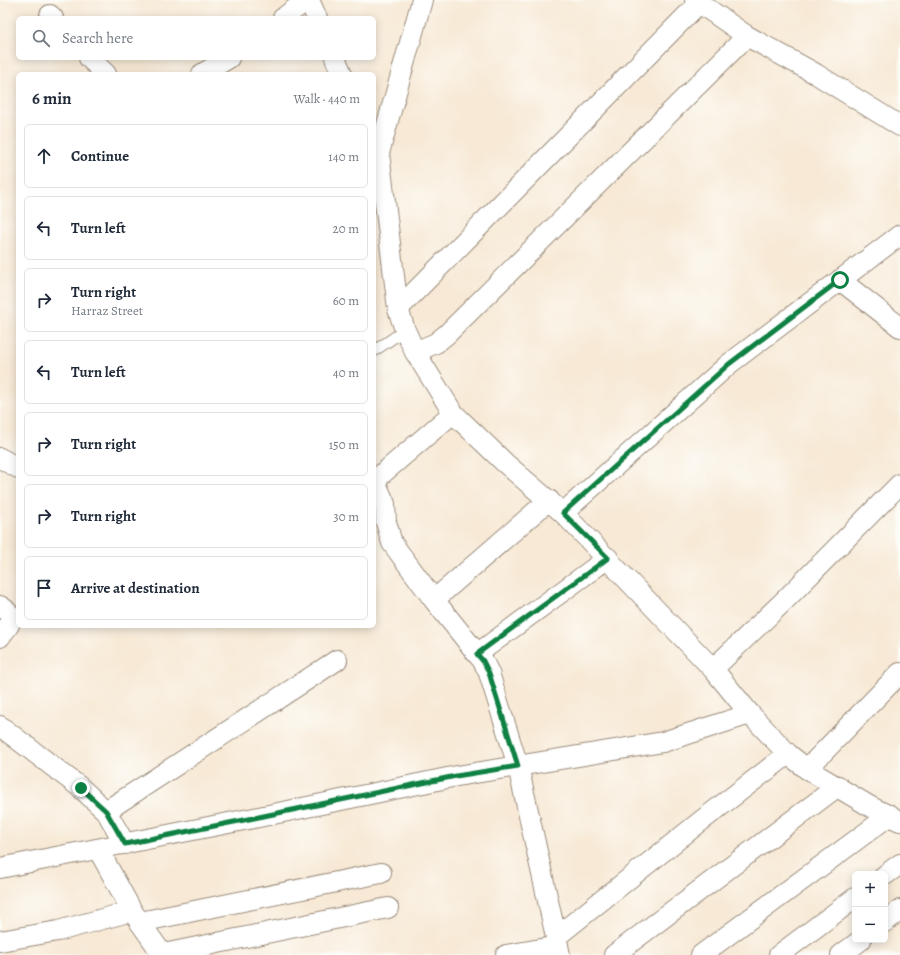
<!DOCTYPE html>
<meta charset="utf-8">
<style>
:root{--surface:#fff;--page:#f2f2f3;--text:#1f2937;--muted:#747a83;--line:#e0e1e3}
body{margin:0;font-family:Alegreya,serif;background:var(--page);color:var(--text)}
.controls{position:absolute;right:12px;bottom:12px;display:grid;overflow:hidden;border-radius:6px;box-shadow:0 2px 10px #0003}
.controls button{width:36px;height:36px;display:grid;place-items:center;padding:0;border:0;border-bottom:1px solid var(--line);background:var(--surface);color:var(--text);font:20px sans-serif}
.stop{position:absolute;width:12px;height:12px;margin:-9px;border:3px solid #0b8043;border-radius:50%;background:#fff}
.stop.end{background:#0b8043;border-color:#fff;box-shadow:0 1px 4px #0008}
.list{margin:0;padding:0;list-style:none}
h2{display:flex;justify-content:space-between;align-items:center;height:52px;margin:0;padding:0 16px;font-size:17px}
h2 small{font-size:13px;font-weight:400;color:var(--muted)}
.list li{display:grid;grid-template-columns:26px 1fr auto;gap:12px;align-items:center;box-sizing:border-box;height:64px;margin:0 8px 8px;padding:0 8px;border:1px solid var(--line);border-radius:6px}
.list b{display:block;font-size:15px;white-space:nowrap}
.list p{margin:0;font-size:13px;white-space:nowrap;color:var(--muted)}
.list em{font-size:13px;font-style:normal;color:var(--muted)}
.icon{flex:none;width:22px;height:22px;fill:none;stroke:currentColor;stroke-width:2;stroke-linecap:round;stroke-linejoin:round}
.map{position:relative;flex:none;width:900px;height:955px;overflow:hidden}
.search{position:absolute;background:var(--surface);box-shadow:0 2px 10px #0003;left:16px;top:16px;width:360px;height:44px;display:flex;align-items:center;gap:10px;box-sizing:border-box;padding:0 14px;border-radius:6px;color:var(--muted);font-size:15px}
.panel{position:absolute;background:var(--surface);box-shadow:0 2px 10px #0003;left:16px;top:72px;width:360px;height:556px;border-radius:6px}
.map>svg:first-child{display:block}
</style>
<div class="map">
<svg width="900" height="955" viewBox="0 0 900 955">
<rect width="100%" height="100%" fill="#fdfcf7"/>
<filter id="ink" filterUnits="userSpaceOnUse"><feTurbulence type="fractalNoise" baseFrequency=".025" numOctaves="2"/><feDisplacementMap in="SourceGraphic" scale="8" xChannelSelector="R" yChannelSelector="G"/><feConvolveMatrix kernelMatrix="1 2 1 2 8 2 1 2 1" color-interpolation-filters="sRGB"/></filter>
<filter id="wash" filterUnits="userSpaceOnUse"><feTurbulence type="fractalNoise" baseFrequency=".012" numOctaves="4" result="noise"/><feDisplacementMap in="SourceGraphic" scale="16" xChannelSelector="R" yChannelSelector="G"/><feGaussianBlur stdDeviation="0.9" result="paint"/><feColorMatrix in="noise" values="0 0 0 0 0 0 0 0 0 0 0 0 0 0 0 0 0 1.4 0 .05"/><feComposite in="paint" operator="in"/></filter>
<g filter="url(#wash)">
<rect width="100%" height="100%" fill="#f7e9d5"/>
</g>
<g filter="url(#ink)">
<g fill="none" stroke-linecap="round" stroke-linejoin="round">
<!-- lane casing -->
<g stroke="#998a7a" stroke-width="12">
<path id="lane" d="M374 351 405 330"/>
</g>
<!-- street casing -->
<g stroke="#998a7a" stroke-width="22">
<g id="street">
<path d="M309 0 317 18"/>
<path d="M695 0 747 36 816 74 900 126"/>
<path d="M50 15 53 18"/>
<path d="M283 18 307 0"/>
<path d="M89 58 106 74"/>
<path d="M335 58 342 74"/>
<path d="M202 74 229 58"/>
<path d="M374 142 379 153 398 309 405 330 415 352 453 413 505 463 563 513 713 669 750 714 788 754 807 769 871 807 900 821"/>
<path d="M379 153 422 0"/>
<path d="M840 280 900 327"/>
<path d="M398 309 699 3"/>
<path d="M415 352 436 343 447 334 747 36"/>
<path d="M0 458 18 468"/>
<path d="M374 479 385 504 386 522 392 543 434 600 483 661 489 673 518 766 560 955"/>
<path d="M375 480 453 413"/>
<path d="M563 513 729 364 900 235"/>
<path d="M434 600 549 500"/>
<path d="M0 606 6 610 11 616 9 625 0 637"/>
<path d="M477 654 608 558"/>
<path d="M713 669 785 600 900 484"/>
<path d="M0 726 81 788 97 803 106 811 125 844"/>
<path d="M807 769 900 673"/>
<path d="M106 811 337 660"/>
<path d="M98 849 132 911 163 955"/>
<path d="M0 868 254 818 457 776 663 742 750 714"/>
<path d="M885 875 900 864"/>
<path d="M140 922 381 873"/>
<path d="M885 922 900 910"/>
<path d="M556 937 701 821 788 754"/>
<path d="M0 941 58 931 132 911"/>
<path d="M159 955 388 908"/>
<path d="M506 955 558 946"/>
<path d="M614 955 838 786"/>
<path d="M701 955 890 815"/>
<path d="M779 955 855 898"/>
<path d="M841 955 861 940"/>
</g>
</g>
<!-- lane -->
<use href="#lane" stroke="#fff" stroke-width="10"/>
<!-- street -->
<use href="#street" stroke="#fff" stroke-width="20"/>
</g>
</g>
<g fill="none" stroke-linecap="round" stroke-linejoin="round" filter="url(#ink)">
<!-- route -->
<path stroke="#0b8043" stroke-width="5" d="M81 788 106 811 125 844 254 818 456 776 518 766 489 673 483 661 477 654 608 558 563 513 729 364 840 280"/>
</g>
</svg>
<div class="controls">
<button>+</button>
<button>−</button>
</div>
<div class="stop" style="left:840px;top:280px"></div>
<div class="stop end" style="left:81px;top:788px"></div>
<div class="search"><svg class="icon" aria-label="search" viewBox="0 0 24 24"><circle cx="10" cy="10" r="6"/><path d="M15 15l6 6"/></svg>Search here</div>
<section class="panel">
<h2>6 min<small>Walk · 440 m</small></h2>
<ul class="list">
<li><svg class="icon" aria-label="ahead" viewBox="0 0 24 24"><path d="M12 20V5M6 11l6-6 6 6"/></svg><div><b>Continue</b></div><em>140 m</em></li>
<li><svg class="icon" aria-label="left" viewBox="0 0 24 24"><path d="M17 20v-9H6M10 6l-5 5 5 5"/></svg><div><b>Turn left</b></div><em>20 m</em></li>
<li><svg class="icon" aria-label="right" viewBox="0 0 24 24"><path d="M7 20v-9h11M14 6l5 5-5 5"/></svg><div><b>Turn right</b><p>Harraz Street</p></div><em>60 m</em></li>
<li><svg class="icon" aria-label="left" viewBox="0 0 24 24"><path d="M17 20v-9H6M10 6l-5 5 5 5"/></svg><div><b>Turn left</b></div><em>40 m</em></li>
<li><svg class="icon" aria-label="right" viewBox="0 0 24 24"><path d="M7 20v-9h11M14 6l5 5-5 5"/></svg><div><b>Turn right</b></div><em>150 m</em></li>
<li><svg class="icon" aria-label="right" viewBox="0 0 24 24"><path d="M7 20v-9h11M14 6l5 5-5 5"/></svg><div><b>Turn right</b></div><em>30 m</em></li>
<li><svg class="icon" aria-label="arrive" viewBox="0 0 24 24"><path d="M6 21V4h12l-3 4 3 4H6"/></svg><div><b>Arrive at destination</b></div></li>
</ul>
</section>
</div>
